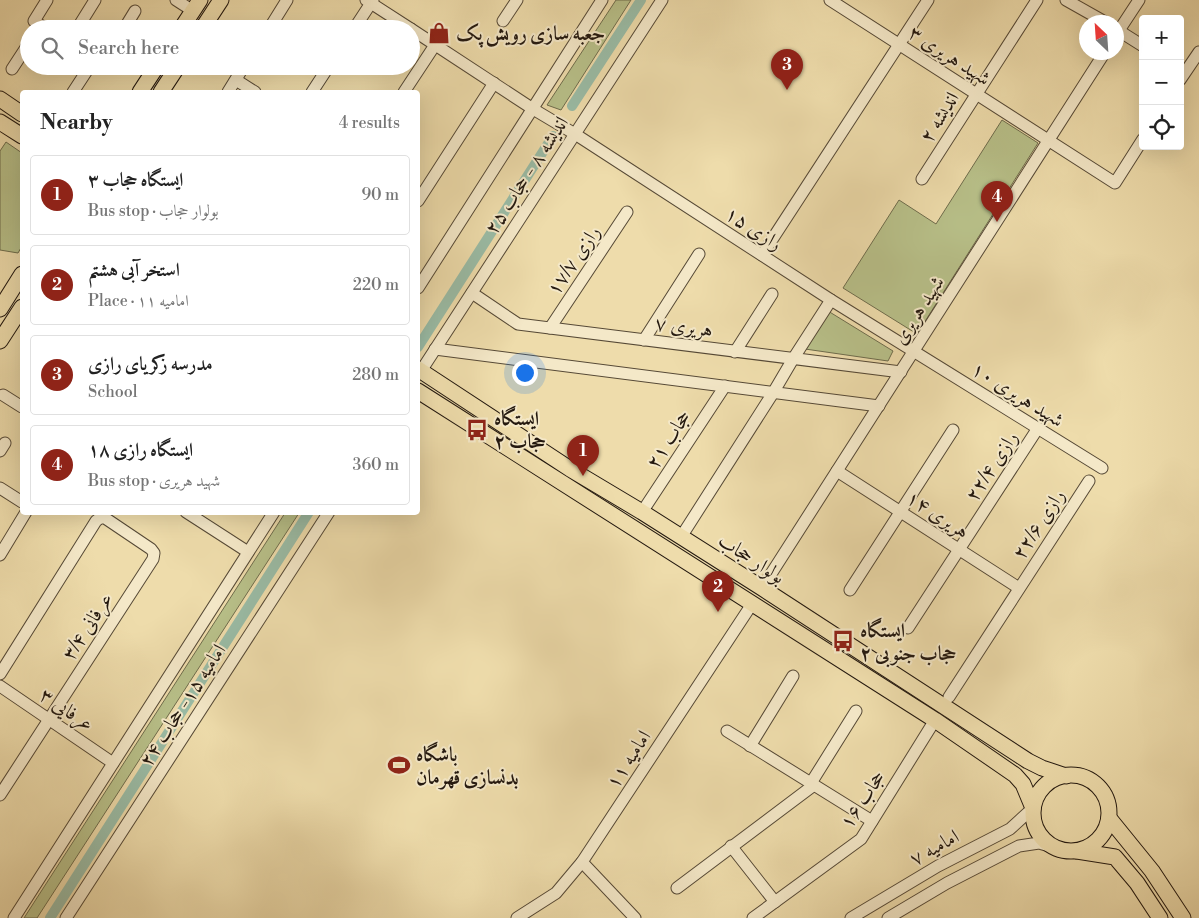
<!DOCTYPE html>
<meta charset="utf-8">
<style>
:root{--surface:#fff;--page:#f6f6f6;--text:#222;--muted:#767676;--line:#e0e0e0;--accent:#8f2418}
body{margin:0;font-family:"Libre Bodoni",Amiri,serif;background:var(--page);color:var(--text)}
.controls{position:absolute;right:15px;top:15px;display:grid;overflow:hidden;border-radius:5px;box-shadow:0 5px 20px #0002}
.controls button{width:45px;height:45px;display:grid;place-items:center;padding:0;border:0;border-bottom:1px solid var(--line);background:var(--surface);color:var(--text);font:25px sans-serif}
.compass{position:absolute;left:1079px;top:15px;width:45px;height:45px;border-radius:50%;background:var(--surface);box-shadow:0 5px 20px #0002;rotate:335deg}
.you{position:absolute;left:524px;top:372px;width:18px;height:18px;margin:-12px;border:4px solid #fff;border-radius:50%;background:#1a73e8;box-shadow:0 0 0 8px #1a73e833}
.badge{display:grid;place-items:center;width:32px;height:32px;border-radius:50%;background:var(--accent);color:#fff;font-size:16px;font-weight:700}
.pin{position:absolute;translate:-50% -41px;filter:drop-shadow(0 1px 2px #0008)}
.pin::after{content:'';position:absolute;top:26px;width:18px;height:15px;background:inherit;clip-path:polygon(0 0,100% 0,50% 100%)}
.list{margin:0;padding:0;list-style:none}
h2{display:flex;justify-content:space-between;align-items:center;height:65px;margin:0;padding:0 20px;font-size:21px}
h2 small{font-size:16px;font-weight:400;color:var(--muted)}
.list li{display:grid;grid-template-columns:32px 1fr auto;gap:15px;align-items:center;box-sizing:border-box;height:80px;margin:0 10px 10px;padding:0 10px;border:1px solid var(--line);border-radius:5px}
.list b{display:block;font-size:19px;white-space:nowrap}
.list p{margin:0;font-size:16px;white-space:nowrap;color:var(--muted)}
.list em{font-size:16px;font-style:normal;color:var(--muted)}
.icon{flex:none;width:28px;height:28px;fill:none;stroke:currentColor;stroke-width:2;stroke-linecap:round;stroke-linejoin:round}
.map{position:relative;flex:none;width:1199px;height:918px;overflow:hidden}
.search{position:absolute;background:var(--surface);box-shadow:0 5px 20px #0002;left:20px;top:20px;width:400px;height:55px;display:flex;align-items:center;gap:12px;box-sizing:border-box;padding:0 18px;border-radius:28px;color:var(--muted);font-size:19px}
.panel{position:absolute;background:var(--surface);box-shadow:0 5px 20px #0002;left:20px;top:90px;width:400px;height:425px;border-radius:5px}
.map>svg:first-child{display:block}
</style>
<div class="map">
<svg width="1199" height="918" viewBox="0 0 1199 918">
<rect width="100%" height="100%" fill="#eedcab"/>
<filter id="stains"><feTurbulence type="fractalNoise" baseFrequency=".004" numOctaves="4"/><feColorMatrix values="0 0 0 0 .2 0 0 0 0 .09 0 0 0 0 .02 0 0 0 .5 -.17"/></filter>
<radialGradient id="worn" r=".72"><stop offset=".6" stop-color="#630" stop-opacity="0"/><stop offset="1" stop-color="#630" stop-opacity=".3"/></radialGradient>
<!-- green -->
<g fill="#b8c089" stroke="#6e6c4c">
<path d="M616 0H631L561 110 547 105Z"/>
<path d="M1002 120 1038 143 917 334 843 288 899 200 936 224Z"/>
<path d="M6 142 22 153V246L18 253 0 250V151Z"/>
<path d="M828 311 893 351 888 361 805 349Z"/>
<path d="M285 513H299L37 918H24Z"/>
</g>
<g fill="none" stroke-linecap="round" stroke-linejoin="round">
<!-- canal -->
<g stroke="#9abca6" stroke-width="10">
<path d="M572 106 641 0"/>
<path d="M418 347 553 136"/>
<path d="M50 918 309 512"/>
</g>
<!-- minor casing -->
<g stroke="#564936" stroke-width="13">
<g id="minor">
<path d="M176 0 193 11"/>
<path d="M366 0 411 29"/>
<path d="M830 0 1115 183 1143 139"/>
<path d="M1066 0 1105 22"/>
<path d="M503 21 517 0"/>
<path d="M46 29 34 21 47 0"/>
<path d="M77 29 95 0"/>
<path d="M124 29 135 11"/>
<path d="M269 29 287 0"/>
<path d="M354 29 373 0"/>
<path d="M411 29 533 109 575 134 831 300 1102 468"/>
<path d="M1116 29 1143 46"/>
<path d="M1116 35 1139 0"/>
<path d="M12 69 29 43"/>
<path d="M236 80 255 92"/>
<path d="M1180 80 1199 52"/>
<path d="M73 92 90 66"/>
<path d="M228 92 244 66"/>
<path d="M312 92 329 66"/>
<path d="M404 92 435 45"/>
<path d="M922 179 1037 0"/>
<path d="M418 201 494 83"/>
<path d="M762 255 928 0"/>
<path d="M418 288 602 0"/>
<path d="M472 293 518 324 901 372"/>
<path d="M550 328 627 212"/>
<path d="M644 340 699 254"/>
<path d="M435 349 879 406"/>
<path d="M735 352 772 294"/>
<path d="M421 371 662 0"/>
<path d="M3 395 22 407"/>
<path d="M0 451 5 443"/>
<path d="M837 471 1019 588"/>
<path d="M0 488 22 502"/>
<path d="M186 512 248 552"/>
<path d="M642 512 725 386"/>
<path d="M681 537 773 393 793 359 831 300"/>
<path d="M0 555 26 512"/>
<path d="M762 588 1105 52"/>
<path d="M850 590 953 430"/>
<path d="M908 628 1038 428"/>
<path d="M0 674 96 521 100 518H105L151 549 154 553 153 559 0 795"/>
<path d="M0 686 113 763"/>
<path d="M949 697 1089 481"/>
<path d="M727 731 872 821"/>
<path d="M750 746 793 676"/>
<path d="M811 783 856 711"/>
<path d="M731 846 775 902"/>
<path d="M582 862 635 918"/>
<path d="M677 888 814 785"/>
<path d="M14 918 274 512"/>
<path d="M66 918 329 512"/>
<path d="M517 918 556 893 582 862 752 604"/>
<path d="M753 918 861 839 935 720"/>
<path d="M851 918 938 866 1010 829 1033 808"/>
<path d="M888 918 947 883 1019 846 1039 843 1056 848"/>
</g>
</g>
<!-- major casing -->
<g stroke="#23180f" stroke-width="17">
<g id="major">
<path d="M181 29 200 0"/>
<path d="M202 29 221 0"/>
<path d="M140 92 157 66"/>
<path d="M161 92 178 66"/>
<path d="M0 99 22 114"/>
<path d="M0 122 22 136"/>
<path d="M0 309 22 274"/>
<path d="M0 341 22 307"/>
<path d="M418 369 570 469 642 512 762 588 1028 761 1042 768 1066 776"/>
<path d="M418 391 935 720 1015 775 1023 784 1033 808"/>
<circle cx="1071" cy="813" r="38"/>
<path d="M1109 818 1152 871 1183 918"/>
<path d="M1077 851 1115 857 1137 883 1160 918"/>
</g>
</g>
<!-- minor -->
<use href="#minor" stroke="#f4e8c8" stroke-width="11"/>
<!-- major -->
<use href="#major" stroke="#eedcab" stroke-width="15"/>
</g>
<!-- icons -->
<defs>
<g id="shop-bare" transform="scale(1.725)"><path d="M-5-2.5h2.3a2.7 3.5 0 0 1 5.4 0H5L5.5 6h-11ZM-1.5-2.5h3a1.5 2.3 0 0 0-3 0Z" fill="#8f2418" stroke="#f4e8c8" stroke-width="2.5" paint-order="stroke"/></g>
<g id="bus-bare" transform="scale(1.725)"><path d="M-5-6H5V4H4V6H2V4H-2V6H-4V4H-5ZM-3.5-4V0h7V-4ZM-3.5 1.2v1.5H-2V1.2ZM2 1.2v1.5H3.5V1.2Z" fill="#8f2418" stroke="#f4e8c8" stroke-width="2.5" paint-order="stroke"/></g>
<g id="stadium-bare" transform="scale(1.725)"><path d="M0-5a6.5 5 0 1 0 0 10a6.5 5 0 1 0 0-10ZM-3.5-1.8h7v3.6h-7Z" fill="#8f2418" stroke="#f4e8c8" stroke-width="2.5" paint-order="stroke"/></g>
</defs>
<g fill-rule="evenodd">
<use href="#shop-bare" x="439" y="33"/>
<use href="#bus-bare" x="477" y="430"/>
<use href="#bus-bare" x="843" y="641"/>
<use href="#stadium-bare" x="399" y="765"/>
</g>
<g text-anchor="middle" stroke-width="4" stroke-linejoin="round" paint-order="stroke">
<!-- poi labels -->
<g font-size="20" font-weight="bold" fill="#23180f" stroke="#f4e8c8" text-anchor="start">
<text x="456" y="40">جعبه سازی رویش پک</text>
<text x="494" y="425">ایستگاه<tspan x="494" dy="23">حجاب ۲</tspan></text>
<text x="860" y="637">ایستگاه<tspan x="860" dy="23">حجاب جنوبی ۲</tspan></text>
<text x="416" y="761">باشگاه<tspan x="416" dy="23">بدنسازی قهرمان</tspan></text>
</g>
<!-- street labels -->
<g font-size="20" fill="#23180f" stroke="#f4e8c8">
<text transform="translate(950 55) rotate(33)" y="7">شهید هریری ۳</text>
<text transform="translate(939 117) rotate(-58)" y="7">اندیشه ۲</text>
<text transform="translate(526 175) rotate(-57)" y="7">اندیشه ۸ - حجاب ۲۵</text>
<text transform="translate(754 228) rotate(33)" y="7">رازی ۱۵</text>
<text transform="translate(573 260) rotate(-56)" y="7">رازی ۱۷/۷</text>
<text transform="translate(918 310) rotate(-57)" y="7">شهید هریری</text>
<text transform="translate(684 326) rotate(7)" y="7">هریری ۷</text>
<text transform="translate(1018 394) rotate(32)" y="7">شهید هریری ۱۰</text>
<text transform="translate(668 439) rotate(-57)" y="7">حجاب ۲۱</text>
<text transform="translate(991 466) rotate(-57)" y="7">رازی ۲۲/۴</text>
<text transform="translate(938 514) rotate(33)" y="7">هریری ۱۴</text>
<text transform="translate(1038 524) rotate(-57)" y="7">رازی ۲۲/۶</text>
<text transform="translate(752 558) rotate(33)" y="7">بولوار حجاب</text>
<text transform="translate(87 626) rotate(-57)" y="7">عرفانی ۳/۴</text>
<text transform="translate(182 705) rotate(-57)" y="7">امامیه ۱۵- حجاب ۲۴</text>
<text transform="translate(67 709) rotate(34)" y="7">عرفایی ۳</text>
<text transform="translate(628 759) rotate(-57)" y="7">امامیه ۱۱</text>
<text transform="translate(862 799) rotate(-56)" y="7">حجاب ۱۶</text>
<text transform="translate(934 847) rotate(-29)" y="7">امامیه ۷</text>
</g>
</g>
<rect width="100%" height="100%" filter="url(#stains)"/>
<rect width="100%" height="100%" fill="url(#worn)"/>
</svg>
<div class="controls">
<button>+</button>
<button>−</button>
<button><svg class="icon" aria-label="locate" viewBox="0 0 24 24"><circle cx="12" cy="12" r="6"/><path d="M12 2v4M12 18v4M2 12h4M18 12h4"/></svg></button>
</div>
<svg class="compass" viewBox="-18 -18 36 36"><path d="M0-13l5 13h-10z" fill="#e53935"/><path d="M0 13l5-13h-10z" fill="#767676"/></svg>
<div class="you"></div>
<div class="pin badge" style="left:583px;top:476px">1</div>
<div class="pin badge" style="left:718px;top:612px">2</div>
<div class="pin badge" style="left:787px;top:90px">3</div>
<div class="pin badge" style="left:997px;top:222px">4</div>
<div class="search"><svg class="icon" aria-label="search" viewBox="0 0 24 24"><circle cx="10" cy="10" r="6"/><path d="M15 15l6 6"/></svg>Search here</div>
<section class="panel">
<h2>Nearby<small>4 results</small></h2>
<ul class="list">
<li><span class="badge">1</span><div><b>ایستگاه حجاب ۳</b><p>Bus stop · بولوار حجاب</p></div><em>90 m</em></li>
<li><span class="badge">2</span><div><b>استخر آبی هشتم</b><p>Place · امامیه ۱۱</p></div><em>220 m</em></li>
<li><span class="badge">3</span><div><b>مدرسه زکریای رازی</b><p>School</p></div><em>280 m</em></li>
<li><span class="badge">4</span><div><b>ایستگاه رازی ۱۸</b><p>Bus stop · شهید هریری</p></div><em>360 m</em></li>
</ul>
</section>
</div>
